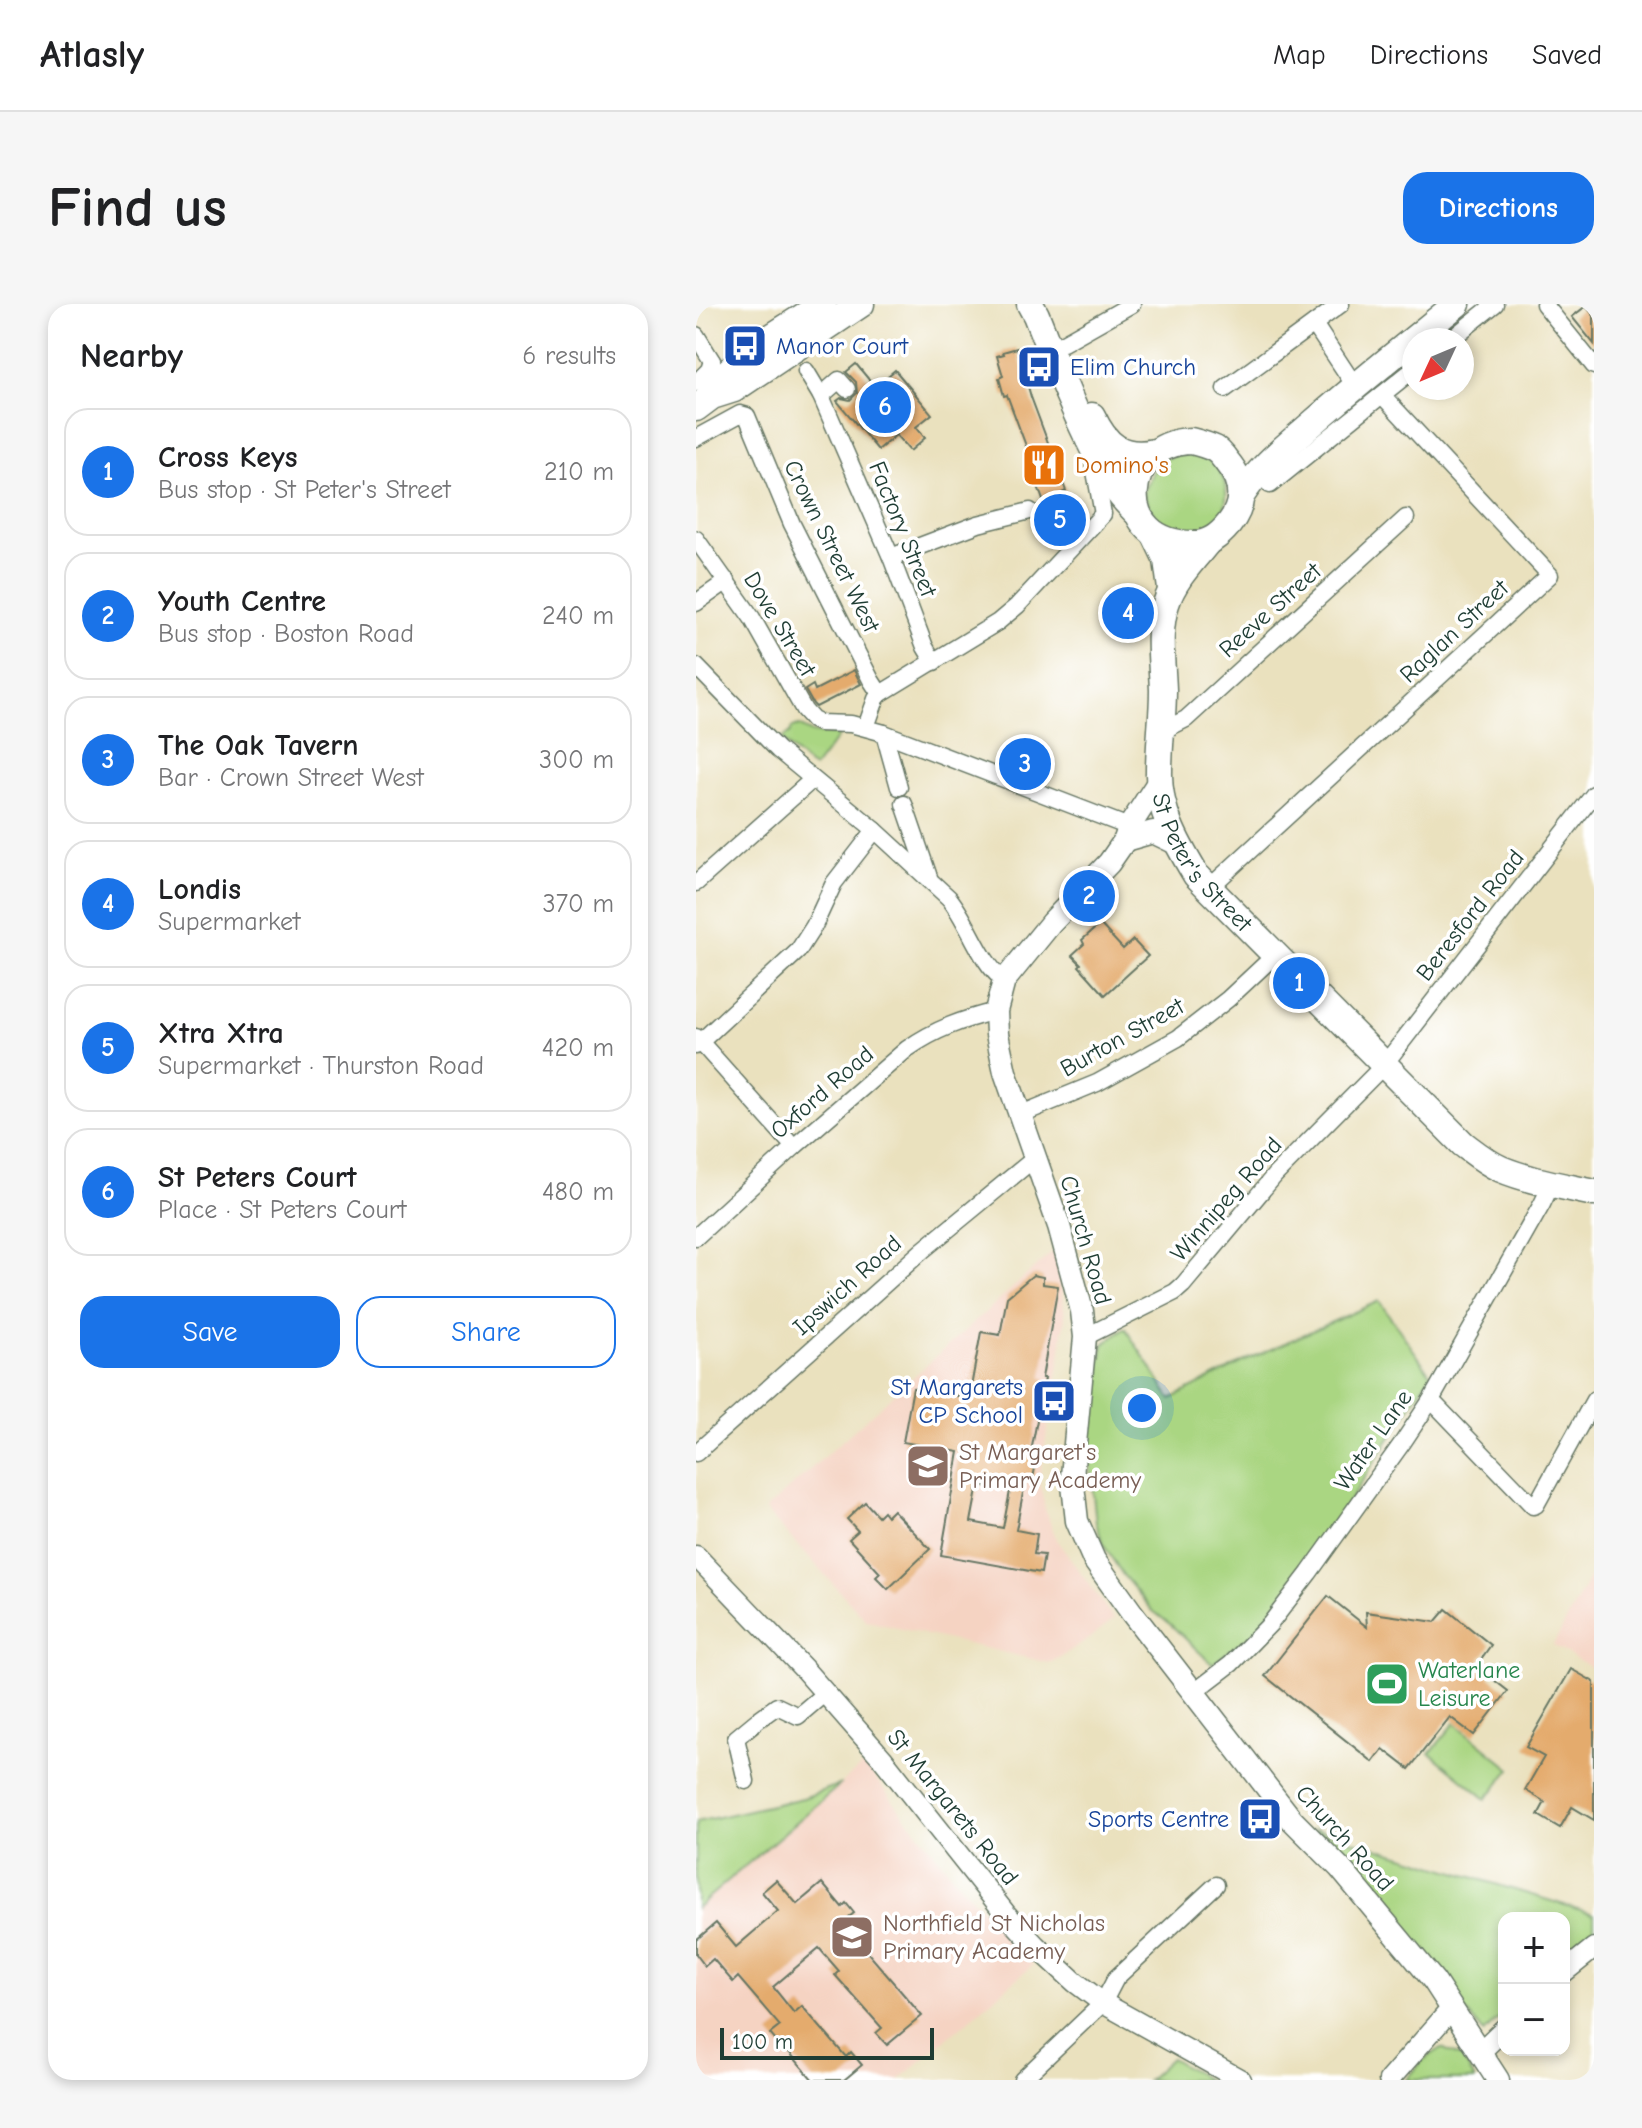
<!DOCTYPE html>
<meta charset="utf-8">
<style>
:root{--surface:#fff;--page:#f6f6f6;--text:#202124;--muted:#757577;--line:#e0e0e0;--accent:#1a73e8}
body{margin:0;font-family:"Comic Neue",sans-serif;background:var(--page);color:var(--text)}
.controls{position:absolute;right:24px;bottom:24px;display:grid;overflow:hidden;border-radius:16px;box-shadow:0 4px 12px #0003}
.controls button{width:72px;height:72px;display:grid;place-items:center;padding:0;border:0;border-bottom:2px solid var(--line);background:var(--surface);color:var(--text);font:40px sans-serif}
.compass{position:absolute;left:706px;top:24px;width:72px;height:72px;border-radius:50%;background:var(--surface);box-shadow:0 4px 12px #0003;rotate:226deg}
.scale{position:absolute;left:24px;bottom:20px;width:214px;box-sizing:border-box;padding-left:8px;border:4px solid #1f3d34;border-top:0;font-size:22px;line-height:28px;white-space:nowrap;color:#1f3d34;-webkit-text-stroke:6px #fff;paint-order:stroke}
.you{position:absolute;left:446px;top:1104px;width:28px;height:28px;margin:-20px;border:6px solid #fff;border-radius:50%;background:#1a73e8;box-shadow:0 0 0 12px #1a73e833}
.badge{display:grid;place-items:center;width:52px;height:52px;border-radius:50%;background:var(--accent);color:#fff;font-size:26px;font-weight:700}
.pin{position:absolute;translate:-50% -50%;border:4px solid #fff;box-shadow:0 2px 8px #0006}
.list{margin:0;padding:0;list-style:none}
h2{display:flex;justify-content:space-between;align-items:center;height:104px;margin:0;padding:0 32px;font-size:34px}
h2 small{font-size:26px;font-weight:400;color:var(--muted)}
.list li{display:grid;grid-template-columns:52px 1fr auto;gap:24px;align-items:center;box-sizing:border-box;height:128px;margin:0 16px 16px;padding:0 16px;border:2px solid var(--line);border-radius:24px}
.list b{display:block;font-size:30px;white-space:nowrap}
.list p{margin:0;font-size:26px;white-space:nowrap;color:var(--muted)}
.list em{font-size:26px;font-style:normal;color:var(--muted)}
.actions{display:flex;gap:16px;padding:24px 32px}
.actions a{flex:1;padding:18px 0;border:2px solid var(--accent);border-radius:24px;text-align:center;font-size:28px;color:var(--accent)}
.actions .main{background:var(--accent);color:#fff}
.map{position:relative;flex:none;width:898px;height:1776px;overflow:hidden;border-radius:24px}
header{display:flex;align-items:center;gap:48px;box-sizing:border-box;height:112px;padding:0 40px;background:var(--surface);border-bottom:2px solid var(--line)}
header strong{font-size:38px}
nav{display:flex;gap:44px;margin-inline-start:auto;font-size:28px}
.intro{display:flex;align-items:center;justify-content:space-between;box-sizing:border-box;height:192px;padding:0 48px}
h1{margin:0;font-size:56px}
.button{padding:20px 36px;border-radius:24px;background:var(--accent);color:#fff;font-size:28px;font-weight:700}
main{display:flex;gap:48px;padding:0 48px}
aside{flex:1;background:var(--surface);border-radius:24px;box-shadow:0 4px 12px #0003}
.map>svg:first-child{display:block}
</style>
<header>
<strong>Atlasly</strong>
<nav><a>Map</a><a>Directions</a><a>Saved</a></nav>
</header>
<div class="intro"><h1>Find us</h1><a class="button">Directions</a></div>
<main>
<aside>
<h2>Nearby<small>6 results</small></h2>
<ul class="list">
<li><span class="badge">1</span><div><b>Cross Keys</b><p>Bus stop · St Peter's Street</p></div><em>210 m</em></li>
<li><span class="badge">2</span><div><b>Youth Centre</b><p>Bus stop · Boston Road</p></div><em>240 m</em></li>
<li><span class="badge">3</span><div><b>The Oak Tavern</b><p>Bar · Crown Street West</p></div><em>300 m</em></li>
<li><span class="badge">4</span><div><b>Londis</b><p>Supermarket</p></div><em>370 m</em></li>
<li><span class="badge">5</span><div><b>Xtra Xtra</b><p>Supermarket · Thurston Road</p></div><em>420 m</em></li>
<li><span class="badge">6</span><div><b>St Peters Court</b><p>Place · St Peters Court</p></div><em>480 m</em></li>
</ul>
<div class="actions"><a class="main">Save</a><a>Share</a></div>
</aside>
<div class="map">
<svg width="898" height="1776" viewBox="0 0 898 1776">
<rect width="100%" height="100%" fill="#fff"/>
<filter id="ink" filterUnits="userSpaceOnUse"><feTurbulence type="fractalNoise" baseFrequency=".0125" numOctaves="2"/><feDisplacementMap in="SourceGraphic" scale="16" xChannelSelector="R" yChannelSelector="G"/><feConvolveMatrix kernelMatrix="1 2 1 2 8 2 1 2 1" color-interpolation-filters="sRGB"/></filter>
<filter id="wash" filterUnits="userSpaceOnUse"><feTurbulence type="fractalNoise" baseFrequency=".006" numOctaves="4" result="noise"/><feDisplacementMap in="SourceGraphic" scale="32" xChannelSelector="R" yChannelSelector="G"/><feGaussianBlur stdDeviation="1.8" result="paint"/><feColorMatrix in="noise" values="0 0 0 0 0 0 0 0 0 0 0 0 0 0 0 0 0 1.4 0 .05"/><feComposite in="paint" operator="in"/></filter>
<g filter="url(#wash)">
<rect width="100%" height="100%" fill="#eae1be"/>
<!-- built -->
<g fill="#f5d3c2">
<path d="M361 944 369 1012 364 1055 343 1175 350 1209 362 1238 418 1315 387 1339 354 1359 171 1317 69 1206Z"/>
<path d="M898 1266V1365L857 1341Z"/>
<path d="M168 1460 267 1585 337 1661 203 1776H0V1604Z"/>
</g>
<!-- green -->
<g fill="#aad682" stroke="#648a5b" stroke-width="2">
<path d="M488 148C494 149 502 149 507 152 540 168 538 223 500 230 490 232 473 225 463 223L447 190 462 157Z"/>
<path d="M103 422 116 429 143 431 118 464 113 461 87 438V434L94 429 96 424Z"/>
<path d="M683 997 735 1071 632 1230 580 1304 556 1331 516 1360 475 1321 457 1307 427 1271 408 1242 400 1219 391 1131 408 1040 429 1024 475 1095 553 1055Z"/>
<path d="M759 1419 815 1465 790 1495 734 1449Z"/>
<path d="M145 1480 0 1604V1518L107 1494Z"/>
<path d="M618 1525 898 1610V1627L868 1650V1614H808V1709L788 1729Z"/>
<path d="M746 1744 767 1754 779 1776H710L727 1756Z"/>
<path d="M475 1754 512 1776H451Z"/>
</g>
<g id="blocks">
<!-- building -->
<g fill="#e4ab6d" fill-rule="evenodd">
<path d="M890 2 898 12V40L876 13Z"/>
<path d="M321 44 335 93 370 187 366 189 376 218 368 221 371 227 356 233 350 217 354 216 331 151 333 150 311 91 308 92 303 74 307 72 301 52 308 50 307 48Z"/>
<path d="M160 60 179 83 199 66 236 110 220 123 229 134 214 147 200 131 182 146 141 97 145 94 154 96 161 89 160 78 150 68Z"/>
<path d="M158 366 165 380 120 403 117 400 109 386 117 381 119 386Z"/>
<path d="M404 620 427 645 437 636 452 652 409 691 383 662 385 660 376 651 388 640 386 636Z"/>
<path d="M337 971 347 973V980L362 982 346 1074H349L335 1148 342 1149 337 1174 330 1173 320 1226 341 1230 338 1250 348 1251 345 1269 245 1251 263 1148 207 1138 217 1084 273 1094 285 1028 304 1031 311 993ZM282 1181 314 1187 307 1224 275 1218Z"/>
<path d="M169 1198 182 1212 187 1207 191 1212 197 1206 234 1245 192 1285 180 1273 184 1269 153 1235 162 1227 151 1215Z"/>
<path d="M632 1292 671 1323 670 1308 739 1318 750 1305 795 1341 780 1362 812 1387 778 1431 754 1413 713 1465 687 1445 677 1458 569 1372Z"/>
<path d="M875 1365 898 1378V1516L876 1503 864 1524 842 1511 849 1498 829 1486 848 1453 830 1443Z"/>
<path d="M80 1576 101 1600 126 1579 146 1603 150 1599 158 1609 153 1613 167 1630 160 1635 226 1712 191 1741 180 1729 186 1724 139 1671 143 1667 123 1644 77 1683 98 1709 106 1702 150 1753 155 1748 166 1761 148 1776H117L87 1741 85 1743 74 1730 84 1722 42 1673 37 1678 17 1655 9 1662 0 1650V1636L20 1619 40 1643 82 1607 66 1588Z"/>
</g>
</g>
</g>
<g filter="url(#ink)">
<use href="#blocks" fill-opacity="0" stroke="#667664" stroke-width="2"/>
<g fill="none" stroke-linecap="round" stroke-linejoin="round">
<!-- minor casing -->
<g stroke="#667664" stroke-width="19">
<g id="minor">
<path d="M848 0 898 62"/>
<path d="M618 20 659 82"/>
<path d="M0 31 16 57"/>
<path d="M754 36 799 0"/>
<path d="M367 39 436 0"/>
<path d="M110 67 125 92 195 253 229 343 238 358"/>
<path d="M0 79 13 66 16 57"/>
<path d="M529 85 645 0"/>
<path d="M125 92 143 76 151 85"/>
<path d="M0 134 44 110 51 112 96 220 175 376 184 390"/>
<path d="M574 181 718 65"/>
<path d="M0 235 56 314 108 406 117 416 123 419 155 420 188 429 433 523 439 531"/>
<path d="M195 253 282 220 334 207"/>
<path d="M0 299 31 277"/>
<path d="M0 362 82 446 179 526 253 594C274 620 282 655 308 677"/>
<path d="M170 423 180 395 184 390 302 318 321 302 407 210 398 162"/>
<path d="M465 424 474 423 490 415 710 214"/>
<path d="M188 429 203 483"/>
<path d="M208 500 233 573"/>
<path d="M0 579 116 476"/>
<path d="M512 585 854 271 686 91"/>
<path d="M0 733 98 843"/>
<path d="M0 742 102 647 118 622 138 579 179 526"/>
<path d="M323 811 401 779 482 734 532 695 579 651"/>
<path d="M0 933 98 843 211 745C239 725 268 715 300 707"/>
<path d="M389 1033 479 988 487 981 579 871 688 761 898 490"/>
<path d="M735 1096 837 1202 840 1201 898 1096"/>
<path d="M0 1149 227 946 339 854"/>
<path d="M497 1389 535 1360 574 1320 613 1269 707 1138 735 1096 846 900 856 879"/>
<path d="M50 1477 40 1434 63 1415 81 1402 102 1412 129 1389"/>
<path d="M326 1776 407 1699 420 1674 520 1581"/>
</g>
</g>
<!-- tertiary casing -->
<g stroke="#667664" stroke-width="23">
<g id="tertiary">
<path d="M0 1252 108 1365 186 1454 309 1609 340 1642 379 1678 407 1699 545 1776"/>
<path d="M868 1668 898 1644"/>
<path d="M785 1747 808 1725"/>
<path d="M693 1776 756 1704"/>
</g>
</g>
<!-- secondary casing -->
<g stroke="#667664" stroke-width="25">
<g id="secondary">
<path d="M463 477 433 523 429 536 413 559 355 619 308 677 300 707 301 730 309 768 363 922 386 1007 389 1033 376 1172 381 1217 398 1256 436 1309 596 1516 644 1564 738 1677 802 1776"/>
<path d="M429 536 457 528 482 540"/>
</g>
</g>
<!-- primary casing -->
<g stroke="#667664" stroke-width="29">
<g id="primary">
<path d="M459 231 471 256 475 285"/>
<path id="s1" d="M511 239C496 257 477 277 470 300 461 327 466 358 467 386 467 413 463 440 463 467 462 506 480 538 500 571L767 840C779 849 791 859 805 865 834 877 867 882 898 889"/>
</g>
</g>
<!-- trunk casing -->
<g stroke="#667664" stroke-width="29">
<g id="trunk">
<path d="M334 0 340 11C356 51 371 91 390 130 405 160 415 184 439 207"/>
<path d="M18 88 28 72 39 61 77 32 127 0"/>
<path d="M0 104 16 92 38 85 165 0"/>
<path d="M396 112C410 142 426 155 459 148"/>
<path d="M495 137C503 139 511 141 519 145 524 148 528 154 531 158 548 178 549 200 533 220 523 232 513 240 497 240 415 240 424 139 495 137Z"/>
<path d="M545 192C564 162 592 141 618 118 665 77 713 39 761 0"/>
</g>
</g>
<!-- minor -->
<use href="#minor" stroke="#fff" stroke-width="16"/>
<!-- tertiary -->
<use href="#tertiary" stroke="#fff" stroke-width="20"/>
<!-- secondary -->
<use href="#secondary" stroke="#fff" stroke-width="22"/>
<!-- primary -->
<use href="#primary" stroke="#fff" stroke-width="26"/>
<!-- trunk -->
<use href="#trunk" stroke="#fff" stroke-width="26"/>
</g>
</g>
<!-- icons -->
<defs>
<g id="bus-square" transform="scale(2.3)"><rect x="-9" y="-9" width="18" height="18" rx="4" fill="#1a4fb4" stroke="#fff"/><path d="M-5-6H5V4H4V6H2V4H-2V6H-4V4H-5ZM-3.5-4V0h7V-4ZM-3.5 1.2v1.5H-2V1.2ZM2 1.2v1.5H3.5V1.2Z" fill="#fff"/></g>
<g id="restaurant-square" transform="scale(2.3)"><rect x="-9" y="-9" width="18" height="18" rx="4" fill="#e8710a" stroke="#fff"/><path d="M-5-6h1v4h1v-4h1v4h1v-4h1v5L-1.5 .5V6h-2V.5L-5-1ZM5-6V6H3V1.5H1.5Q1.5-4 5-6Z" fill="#fff"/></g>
<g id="school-square" transform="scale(2.3)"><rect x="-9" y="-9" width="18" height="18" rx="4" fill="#8d6e63" stroke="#fff"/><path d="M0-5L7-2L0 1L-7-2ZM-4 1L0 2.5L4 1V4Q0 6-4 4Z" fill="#fff"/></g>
<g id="stadium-square" transform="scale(2.3)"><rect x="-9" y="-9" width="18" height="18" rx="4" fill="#2e9e5b" stroke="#fff"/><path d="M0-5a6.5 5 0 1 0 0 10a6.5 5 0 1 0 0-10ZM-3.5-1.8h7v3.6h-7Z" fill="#fff"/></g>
</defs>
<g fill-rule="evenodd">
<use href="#bus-square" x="49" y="42"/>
<use href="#bus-square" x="343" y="63"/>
<use href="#restaurant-square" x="348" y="161"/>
<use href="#bus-square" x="358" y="1097"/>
<use href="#school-square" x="232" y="1162"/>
<use href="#stadium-square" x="691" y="1380"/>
<use href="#bus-square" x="564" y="1515"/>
<use href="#school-square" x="156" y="1633"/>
</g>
<g text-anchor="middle" stroke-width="7" stroke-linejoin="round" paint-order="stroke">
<!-- transit labels -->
<g font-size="24" fill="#164399" stroke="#fff" text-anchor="start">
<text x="80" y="50">Manor Court</text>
<text x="374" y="71">Elim Church</text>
<text x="327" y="1091" text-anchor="end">St Margarets<tspan x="327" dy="28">CP School</tspan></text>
<text x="533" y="1523" text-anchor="end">Sports Centre</text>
</g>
<!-- food labels -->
<g font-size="24" fill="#c56008" stroke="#fff" text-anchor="start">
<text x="379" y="169">Domino's</text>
</g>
<!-- street labels -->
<g font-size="24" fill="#1f3d34" stroke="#fff">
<text transform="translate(207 225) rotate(68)" y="8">Factory Street</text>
<text transform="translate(136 242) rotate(64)" y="8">Crown Street West</text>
<text transform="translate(574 306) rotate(-42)" y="8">Reeve Street</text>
<text transform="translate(84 320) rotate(59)" y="8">Dove Street</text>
<text transform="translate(758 327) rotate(-43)" y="8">Raglan Street</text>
<text dy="8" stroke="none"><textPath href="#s1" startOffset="346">St Peter's Street</textPath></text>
<text transform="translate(774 611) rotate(-52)" y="8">Beresford Road</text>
<text transform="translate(426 733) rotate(-29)" y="8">Burton Street</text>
<text transform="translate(126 788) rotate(-41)" y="8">Oxford Road</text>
<text transform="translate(530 895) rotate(-49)" y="8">Winnipeg Road</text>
<text transform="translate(390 936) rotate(74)" y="8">Church Road</text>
<text transform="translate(151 981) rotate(-42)" y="8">Ipswich Road</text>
<text transform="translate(677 1136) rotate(-55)" y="8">Water Lane</text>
<text transform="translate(257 1503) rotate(51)" y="8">St Margarets Road</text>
<text transform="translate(649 1534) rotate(48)" y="8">Church Road</text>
</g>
<!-- education labels -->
<g font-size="24" fill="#785e54" stroke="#fff" text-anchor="start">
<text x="263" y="1156">St Margaret's<tspan x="263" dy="28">Primary Academy</tspan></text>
<text x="187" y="1627">Northfield St Nicholas<tspan x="187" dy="28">Primary Academy</tspan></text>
</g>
<!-- leisure labels -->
<g font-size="24" fill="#27864d" stroke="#fff" text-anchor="start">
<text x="722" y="1374">Waterlane<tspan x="722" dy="28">Leisure</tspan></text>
</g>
</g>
</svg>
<div class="controls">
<button>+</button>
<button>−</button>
</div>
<svg class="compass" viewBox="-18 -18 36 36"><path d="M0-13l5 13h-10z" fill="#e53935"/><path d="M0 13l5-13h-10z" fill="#757577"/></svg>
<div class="scale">100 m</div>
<div class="you"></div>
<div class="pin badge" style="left:603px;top:679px">1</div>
<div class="pin badge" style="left:393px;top:592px">2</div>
<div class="pin badge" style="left:329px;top:460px">3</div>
<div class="pin badge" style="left:432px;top:309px">4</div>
<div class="pin badge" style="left:364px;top:216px">5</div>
<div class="pin badge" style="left:189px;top:103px">6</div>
</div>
</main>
